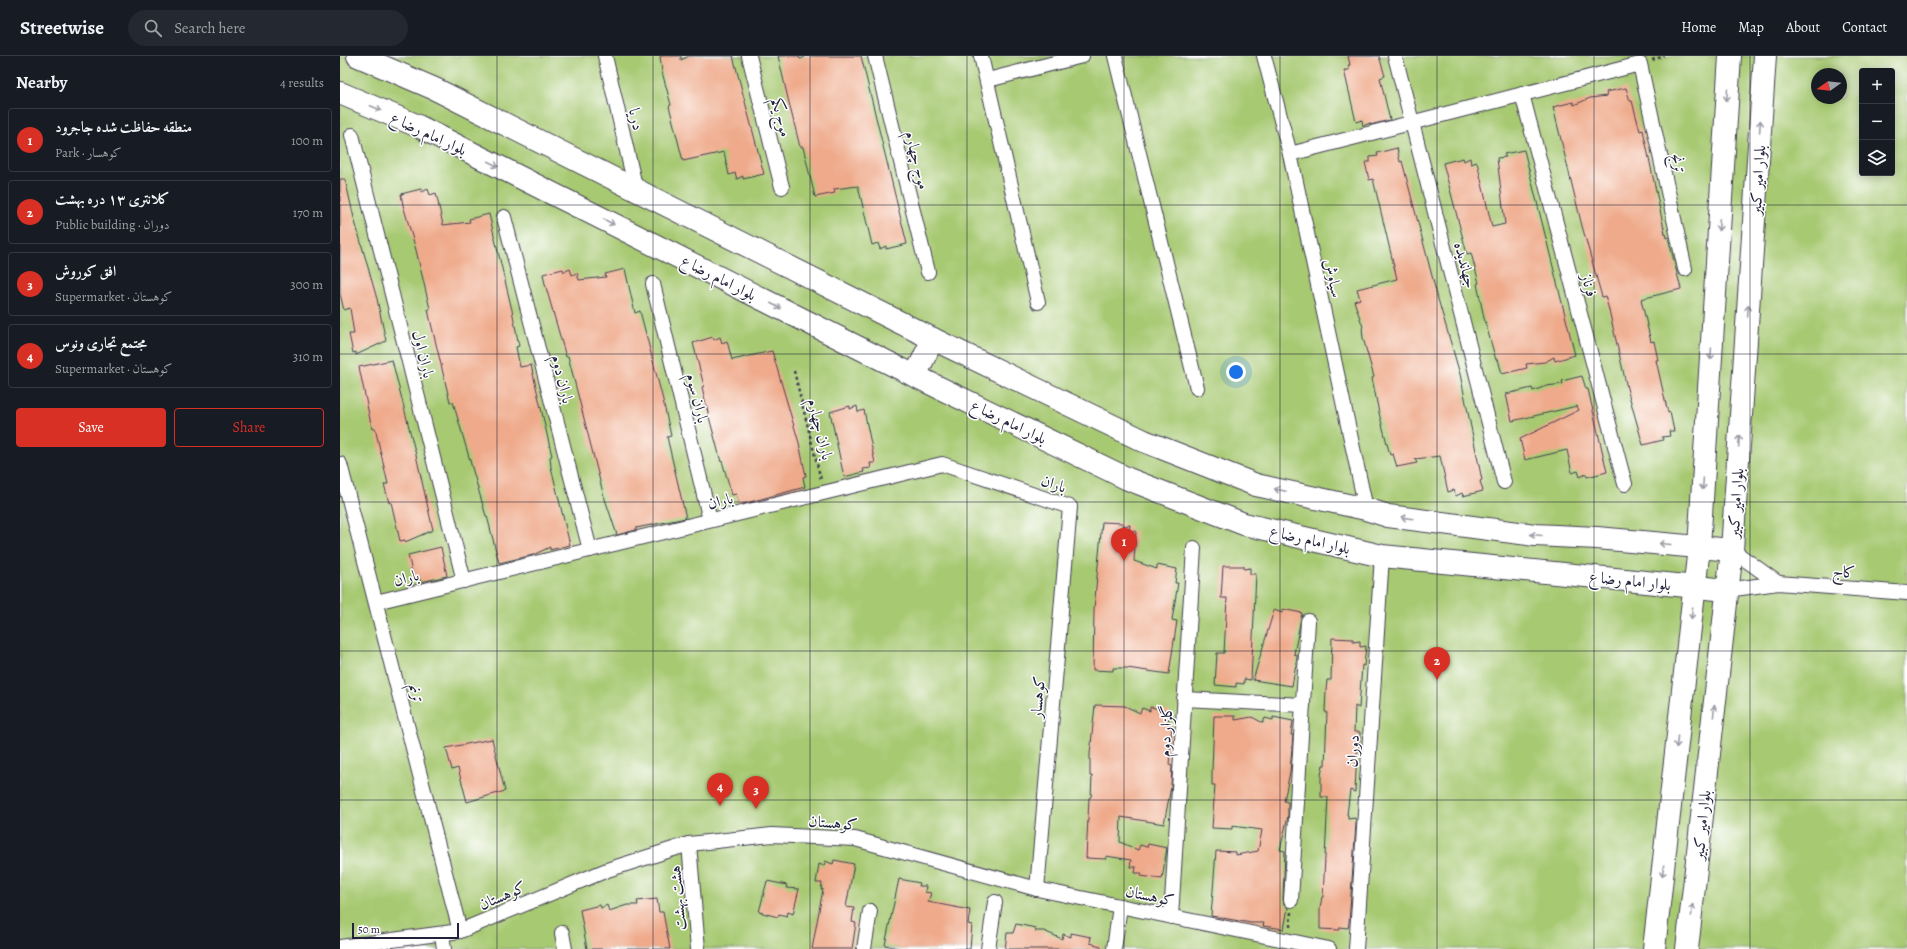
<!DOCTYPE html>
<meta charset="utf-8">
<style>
:root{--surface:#171b24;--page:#242831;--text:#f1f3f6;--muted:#9ea1a6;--line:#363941;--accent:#d93025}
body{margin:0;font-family:Alegreya,Amiri,serif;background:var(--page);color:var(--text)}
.controls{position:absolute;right:12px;top:12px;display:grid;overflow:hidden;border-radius:4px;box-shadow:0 2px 10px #0003}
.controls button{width:36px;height:36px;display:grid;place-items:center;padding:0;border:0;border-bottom:1px solid var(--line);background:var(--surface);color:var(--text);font:20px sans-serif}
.compass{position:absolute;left:1471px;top:12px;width:36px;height:36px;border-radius:50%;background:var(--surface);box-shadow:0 2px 10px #0003;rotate:255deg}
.scale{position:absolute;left:12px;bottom:10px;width:107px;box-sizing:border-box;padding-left:4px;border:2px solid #22223b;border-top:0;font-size:11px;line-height:14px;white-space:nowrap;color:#22223b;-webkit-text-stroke:3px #fff;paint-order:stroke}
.you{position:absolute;left:896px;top:316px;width:14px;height:14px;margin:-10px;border:3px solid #fff;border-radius:50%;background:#1a73e8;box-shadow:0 0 0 6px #1a73e833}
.badge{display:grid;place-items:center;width:26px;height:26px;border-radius:50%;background:var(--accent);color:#fff;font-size:13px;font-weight:700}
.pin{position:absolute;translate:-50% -33px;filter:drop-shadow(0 1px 2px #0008)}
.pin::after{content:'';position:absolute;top:21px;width:14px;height:12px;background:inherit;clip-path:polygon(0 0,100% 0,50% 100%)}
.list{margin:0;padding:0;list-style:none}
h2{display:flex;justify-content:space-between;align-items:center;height:52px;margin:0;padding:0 16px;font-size:17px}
h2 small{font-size:13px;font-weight:400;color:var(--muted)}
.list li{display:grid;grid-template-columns:26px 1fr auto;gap:12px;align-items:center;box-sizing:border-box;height:64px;margin:0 8px 8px;padding:0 8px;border:1px solid var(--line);border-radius:4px}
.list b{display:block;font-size:15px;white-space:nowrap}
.list p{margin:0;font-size:13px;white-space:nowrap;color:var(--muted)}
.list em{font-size:13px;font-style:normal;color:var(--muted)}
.actions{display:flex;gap:8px;padding:12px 16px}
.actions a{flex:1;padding:9px 0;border:1px solid var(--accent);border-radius:4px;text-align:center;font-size:14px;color:var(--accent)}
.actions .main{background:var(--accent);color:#fff}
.icon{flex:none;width:22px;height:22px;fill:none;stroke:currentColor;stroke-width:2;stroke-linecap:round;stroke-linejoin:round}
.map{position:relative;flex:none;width:1567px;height:893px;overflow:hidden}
header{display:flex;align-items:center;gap:24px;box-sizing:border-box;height:56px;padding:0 20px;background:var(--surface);border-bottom:1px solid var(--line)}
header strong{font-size:19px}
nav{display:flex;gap:22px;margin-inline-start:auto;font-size:14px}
.search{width:280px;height:36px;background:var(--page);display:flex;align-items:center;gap:10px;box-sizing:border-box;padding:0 14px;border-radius:22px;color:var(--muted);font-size:15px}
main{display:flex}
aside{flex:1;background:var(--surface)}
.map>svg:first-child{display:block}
</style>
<header>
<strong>Streetwise</strong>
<div class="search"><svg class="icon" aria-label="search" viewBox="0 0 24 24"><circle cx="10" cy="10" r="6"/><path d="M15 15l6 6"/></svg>Search here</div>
<nav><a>Home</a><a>Map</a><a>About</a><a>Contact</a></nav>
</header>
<main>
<aside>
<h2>Nearby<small>4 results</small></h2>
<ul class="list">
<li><span class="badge">1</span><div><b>منطقه حفاظت شده جاجرود</b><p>Park · کوهسار</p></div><em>100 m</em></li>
<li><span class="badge">2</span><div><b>کلانتری ۱۳ دره بهشت</b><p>Public building · دوران</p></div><em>170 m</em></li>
<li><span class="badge">3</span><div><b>افق کوروش</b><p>Supermarket · کوهستان</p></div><em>300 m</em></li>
<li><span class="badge">4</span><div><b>مجتمع تجاری ونوس</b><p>Supermarket · کوهستان</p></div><em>310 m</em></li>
</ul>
<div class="actions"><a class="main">Save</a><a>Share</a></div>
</aside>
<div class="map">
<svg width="1567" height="893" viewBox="0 0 1567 893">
<rect width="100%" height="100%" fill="#fff"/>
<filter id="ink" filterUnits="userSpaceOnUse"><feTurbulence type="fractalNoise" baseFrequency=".025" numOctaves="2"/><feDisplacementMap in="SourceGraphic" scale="8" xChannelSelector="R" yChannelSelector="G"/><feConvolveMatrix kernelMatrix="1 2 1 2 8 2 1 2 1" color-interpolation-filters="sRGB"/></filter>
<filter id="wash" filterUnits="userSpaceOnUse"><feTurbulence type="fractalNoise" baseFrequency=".012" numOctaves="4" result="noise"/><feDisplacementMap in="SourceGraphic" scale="16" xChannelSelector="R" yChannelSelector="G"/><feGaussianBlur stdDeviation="0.9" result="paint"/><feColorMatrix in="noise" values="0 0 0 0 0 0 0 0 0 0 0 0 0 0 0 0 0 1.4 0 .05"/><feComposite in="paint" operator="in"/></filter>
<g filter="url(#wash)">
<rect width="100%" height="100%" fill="#ece3c4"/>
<!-- green -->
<path fill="#a7c972" stroke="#647656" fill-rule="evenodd" d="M0 0H1567V893H0ZM1522 15H1552V117H1522ZM1477 18H1501V42H1477Z"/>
<g id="blocks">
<!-- building -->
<g fill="#efaa8b">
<path d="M320 0H341V4L349 0H393L424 118 403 123V120L397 123 395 117 389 119 384 96 343 105 329 50 331 49 322 16Z"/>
<path d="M438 0H459L460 3 467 0H521L567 188 546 193V190L540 193 538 187 532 189 518 130 494 133 495 137 475 141 463 91H460L450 51Z"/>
<path d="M1008 0H1039L1045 20 1040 22 1050 64 1030 69V67L1023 70 1022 64 1016 66 1004 14H1009L1008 9H1010Z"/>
<path d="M1286 32 1290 45H1292L1300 75 1303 74 1326 182 1328 181 1341 233 1301 243 1311 286 1314 285 1318 304H1316L1328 357 1330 356 1334 375H1329L1330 380 1322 381 1323 384 1303 389 1287 332 1269 254 1265 240 1262 241 1242 170 1213 51 1233 46 1234 49 1250 42 1267 40 1266 36Z"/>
<path d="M1057 92 1060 106 1062 105 1098 243 1120 318 1142 424 1140 425 1143 435 1123 440 1122 437 1116 440 1114 434 1108 436 1100 400 1075 403 1077 407 1057 411 1053 398 1050 399 1039 357 1032 322 1034 321 1023 282 1022 272 1023 271 1014 245 1020 243 1017 233 1057 223 1033 123 1029 124 1025 106H1030V101L1038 100 1037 97Z"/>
<path d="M1184 94 1235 299 1215 305 1214 301 1205 306 1186 308 1187 312 1162 318 1158 303 1156 304 1144 262 1137 228 1139 227 1131 197 1127 198 1103 107 1123 102 1124 105 1130 102 1131 108 1137 106 1152 171 1165 168 1157 102 1166 101 1164 98Z"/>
<path d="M0 123H5L14 162 37 243 46 285 16 299V296L13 297 9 278H14L10 252 4 254 0 238Z"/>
<path d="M81 133 82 136 88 133 90 139 96 137 103 169 130 166 129 163 149 158 172 254 179 290 176 291 180 311 191 309 212 400 210 401 211 411 230 489 210 494V491L193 499 159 507 147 460H146L113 346H110L90 263 88 253H90L76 194 63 149 61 138Z"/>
<path d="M223 213 224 216 230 213 232 219 237 217 239 224 266 221 265 218 285 213 295 257 300 255 323 344 331 380 327 381 346 462 296 472V474L277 479 263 437 228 300 226 301 205 228 203 218Z"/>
<path d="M373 281 374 284 380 281 382 287 387 285 392 304 432 295 459 387 466 420 463 421 465 431 399 449 396 438 392 439 382 405 381 406 369 361 362 331 364 330 353 287Z"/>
<path d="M52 304 76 399 93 474 65 486V484L60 485 51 446 49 447 44 428H48L35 372 32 373 19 311Z"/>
<path d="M1242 320 1246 333H1248L1267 416 1247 421 1246 418 1240 421 1238 415 1232 417 1227 394 1185 404 1180 383 1239 354 1237 350 1172 365 1166 338 1192 332 1193 335 1206 330 1223 328 1222 325Z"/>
<path d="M510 350V353L517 350 518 356 524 354 535 407H530L531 412 523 413 524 416 504 421 490 356Z"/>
<path d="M762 466 783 467V470L790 469 789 475H796L794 505 817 513V509L837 513 835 527H838L832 564 837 565 829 618 787 612H773V615L753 614 754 553Z"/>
<path d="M101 491 107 520 81 526 79 522 74 524 68 499Z"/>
<path d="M883 510H904V513L910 512V518H916L911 624 904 623V628L896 627V631L875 629 877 597H884L887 542H881Z"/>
<path d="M942 553 962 557 954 598 957 599V602L952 630 913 624 934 554 942 557Z"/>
<path d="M992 582 1013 583V586L1020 585V591L1026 590 1024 610 1022 609 1019 652 1015 650 1014 676H1020L1019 695H1017L1015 736 1010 734 1007 759H1008V763L1015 762 1016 768 1009 867 1008 872 1000 871V874L980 873V852L982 841H983L988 741H981V719L983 709H985L987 656H985L986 634 987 624H991Z"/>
<path d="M755 649 785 650 800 657 802 652 810 655V651L830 655 828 669H832L829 709 832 710 831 731 824 768 781 761 780 786 798 794 800 789 807 791 808 788 827 792 822 823 801 820 802 817H795L796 811H790L791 804 766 800V803L746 802 749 742 751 741 752 720H750V698Z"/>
<path d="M874 660H895V664L912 661 923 667 925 662 933 664V661L953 665 951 679H953L950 716 944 745 948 746V760L940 794 945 795 943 843 944 848 948 852 944 873 923 870 924 867H911L871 860 876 795 896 796V799L918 795 922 774 892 770V773L872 772 875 729H872V715Z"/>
<path d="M152 683 165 735 127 746 118 712 112 714 106 692Z"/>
<path d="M494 804 514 808 506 851 514 852 512 866 516 867 512 893H472L483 833 481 834 482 827H476L479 808 484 810 485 805 493 808Z"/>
<path d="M559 823 580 827 579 830H586L585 836 591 837 588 846 630 854 628 868 632 869 630 893H562L545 889Z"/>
<path d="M427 825 447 829 446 832 459 833 453 858 448 856 447 860 439 858 438 861 419 856Z"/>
<path d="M317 843 319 856H323L330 893H247L240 854 260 849 261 852 267 849 269 855 287 849H298L297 845Z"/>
<path d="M676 868 696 872 695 875H704L722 883 723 878 731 881V877L751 881 750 887 761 890V893H665L667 877H673Z"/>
</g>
</g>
</g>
<g filter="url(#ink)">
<use href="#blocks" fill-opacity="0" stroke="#403f50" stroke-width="1"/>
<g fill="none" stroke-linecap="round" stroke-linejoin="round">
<!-- street casing -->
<g stroke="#403f50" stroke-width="16">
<g id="street">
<path d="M265 0 296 134"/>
<path d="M409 0 442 131"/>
<path d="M535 0 588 216"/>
<path d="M641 0 698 246"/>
<path d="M775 0 857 332"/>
<path d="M924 0 950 98 1026 453"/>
<path d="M1055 0 1164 426"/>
<path d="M648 24 742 0"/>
<path d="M1182 38 1285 428"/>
<path d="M12 79 124 525"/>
<path d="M950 98 1300 8 1345 213"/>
<path d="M164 161 250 494"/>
<path d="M313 228 370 464"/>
<path d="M0 408 120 875"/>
<path d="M1392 494 1438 527"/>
<path d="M1387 534 1438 527 1567 537"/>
<path d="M36 546 602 408 730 451 697 833"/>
<path d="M844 643 963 649"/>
<path d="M349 788 358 893"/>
<path d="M951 844 968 565"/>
<path d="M831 861 854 492"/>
<path d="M222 877 225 893"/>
<path d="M102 878 104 893"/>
<path d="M0 891 120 875 267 814 349 788 432 779 515 783 697 833 989 893"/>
<path d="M524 893 530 855"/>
<path d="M648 893 655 846"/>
<path d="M774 893 780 850"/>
<path d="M1016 893 1042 500"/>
</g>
</g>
<!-- primary casing -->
<g stroke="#403f50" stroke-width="24">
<g id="primary">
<path d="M18 0 95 33 593 283 804 385 916 429 1026 453 1048 460 1195 479 1257 482 1392 494"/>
<path d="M0 37 78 70 575 320 788 423 904 468 1042 500 1387 534"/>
<path d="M575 320 593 283"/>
<path d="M1314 893 1359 491 1390 0"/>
<path d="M1347 893 1392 494 1425 0"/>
</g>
</g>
<!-- path -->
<g stroke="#403f50" stroke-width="2.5" stroke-dasharray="3 3" stroke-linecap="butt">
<path d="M1312 4 1324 0"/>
<path d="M454 315 481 424"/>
<path d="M950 871 951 856"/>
</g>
<!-- street -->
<use href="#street" stroke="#fff" stroke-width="14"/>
<!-- primary -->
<use href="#primary" stroke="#fff" stroke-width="22"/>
</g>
<!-- one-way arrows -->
<defs><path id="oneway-shaft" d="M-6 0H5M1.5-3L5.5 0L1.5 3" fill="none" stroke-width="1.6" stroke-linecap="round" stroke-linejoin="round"/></defs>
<g stroke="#9c9ca7">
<use href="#oneway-shaft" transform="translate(1387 39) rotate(94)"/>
<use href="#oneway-shaft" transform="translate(36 52) rotate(23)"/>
<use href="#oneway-shaft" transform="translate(1420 70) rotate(-86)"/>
<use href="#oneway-shaft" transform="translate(153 108) rotate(27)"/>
<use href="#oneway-shaft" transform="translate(269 166) rotate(27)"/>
<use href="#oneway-shaft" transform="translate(1379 169) rotate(94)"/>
<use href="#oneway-shaft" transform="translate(436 250) rotate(27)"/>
<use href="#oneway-shaft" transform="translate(1408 255) rotate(-86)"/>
<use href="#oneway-shaft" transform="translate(1371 298) rotate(94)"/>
<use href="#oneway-shaft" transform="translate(1399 385) rotate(-86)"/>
<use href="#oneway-shaft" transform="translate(1363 428) rotate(94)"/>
<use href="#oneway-shaft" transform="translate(940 434) rotate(-168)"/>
<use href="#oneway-shaft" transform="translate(1067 462) rotate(-173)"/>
<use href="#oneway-shaft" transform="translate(1196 479) rotate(-175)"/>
<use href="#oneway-shaft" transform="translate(1325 488) rotate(-175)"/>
<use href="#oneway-shaft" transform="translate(1352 557) rotate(96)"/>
<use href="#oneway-shaft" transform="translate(1374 655) rotate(-84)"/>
<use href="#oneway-shaft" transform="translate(1337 686) rotate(96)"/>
<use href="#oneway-shaft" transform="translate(1323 815) rotate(96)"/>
<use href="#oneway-shaft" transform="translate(1352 854) rotate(-84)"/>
</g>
</g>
<!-- grid -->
<path fill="none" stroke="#22223b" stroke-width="1" stroke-opacity="0.55" d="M157 0V893M313 0V893M470 0V893M627 0V893M784 0V893M940 0V893M1097 0V893M1254 0V893M1410 0V893M0 149H1567M0 298H1567M0 446H1567M0 595H1567M0 744H1567"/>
<g text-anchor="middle" stroke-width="3" stroke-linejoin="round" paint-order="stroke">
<!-- street labels -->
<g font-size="16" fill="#22223b" stroke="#fff">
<text transform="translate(442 61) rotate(76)" y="6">موج یکم</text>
<text transform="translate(297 63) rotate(77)" y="6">دریا</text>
<text transform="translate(89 77) rotate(25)" y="6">بلوار امام رضا ع</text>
<text transform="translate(578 104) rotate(76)" y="6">موج چهارم</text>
<text transform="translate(1339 107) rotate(78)" y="6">ترنج</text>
<text transform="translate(1417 124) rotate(-86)" y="6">بلوار امیر کبیر</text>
<text transform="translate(1126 209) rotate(75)" y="6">جهاندیده</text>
<text transform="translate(379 221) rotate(27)" y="6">بلوار امام رضا ع</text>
<text transform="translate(994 222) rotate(78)" y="6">سیاوش</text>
<text transform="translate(1250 229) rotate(75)" y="6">فرناز</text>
<text transform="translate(84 298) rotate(76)" y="6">باران اول</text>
<text transform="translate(223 323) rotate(76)" y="6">باران دوم</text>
<text transform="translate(358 342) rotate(76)" y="6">باران سوم</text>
<text transform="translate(669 365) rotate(26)" y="6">بلوار امام رضا ع</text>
<text transform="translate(481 373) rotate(76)" y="6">باران چهارم</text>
<text transform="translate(714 427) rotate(19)" y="6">باران</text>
<text transform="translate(380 444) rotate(-14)" y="6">باران</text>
<text transform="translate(1395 447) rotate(-86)" y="6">بلوار امیر کبیر</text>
<text transform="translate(970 483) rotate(13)" y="6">بلوار امام رضا ع</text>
<text transform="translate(1504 515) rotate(5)" y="6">کاج</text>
<text transform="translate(66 521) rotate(-14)" y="6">باران</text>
<text transform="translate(1290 524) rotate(6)" y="6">بلوار امام رضا ع</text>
<text transform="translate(77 637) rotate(76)" y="6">ترنم</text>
<text transform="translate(697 641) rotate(-85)" y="6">کوهسار</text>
<text transform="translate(825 675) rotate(-87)" y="6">گلزار دوم</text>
<text transform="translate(1012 695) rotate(-86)" y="6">دوران</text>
<text transform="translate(493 766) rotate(5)" y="6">کوهستان</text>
<text transform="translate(1361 769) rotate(-84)" y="6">بلوار امیر کبیر</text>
<text transform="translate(162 839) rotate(-23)" y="6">کوهستان</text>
<text transform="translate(810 839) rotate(12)" y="6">کوهستان</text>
<text transform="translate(337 842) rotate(-95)" y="6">هشت بهشت</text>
</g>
</g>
</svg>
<div class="controls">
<button>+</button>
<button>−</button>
<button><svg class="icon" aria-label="layers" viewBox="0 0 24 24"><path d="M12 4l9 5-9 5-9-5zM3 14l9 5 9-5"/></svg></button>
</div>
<svg class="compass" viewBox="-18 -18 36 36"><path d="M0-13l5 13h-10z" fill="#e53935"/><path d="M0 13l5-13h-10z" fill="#9ea1a6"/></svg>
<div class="scale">50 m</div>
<div class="you"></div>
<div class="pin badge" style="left:784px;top:505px">1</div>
<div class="pin badge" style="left:1097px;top:624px">2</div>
<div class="pin badge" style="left:416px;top:753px">3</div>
<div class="pin badge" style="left:380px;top:750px">4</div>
</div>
</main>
